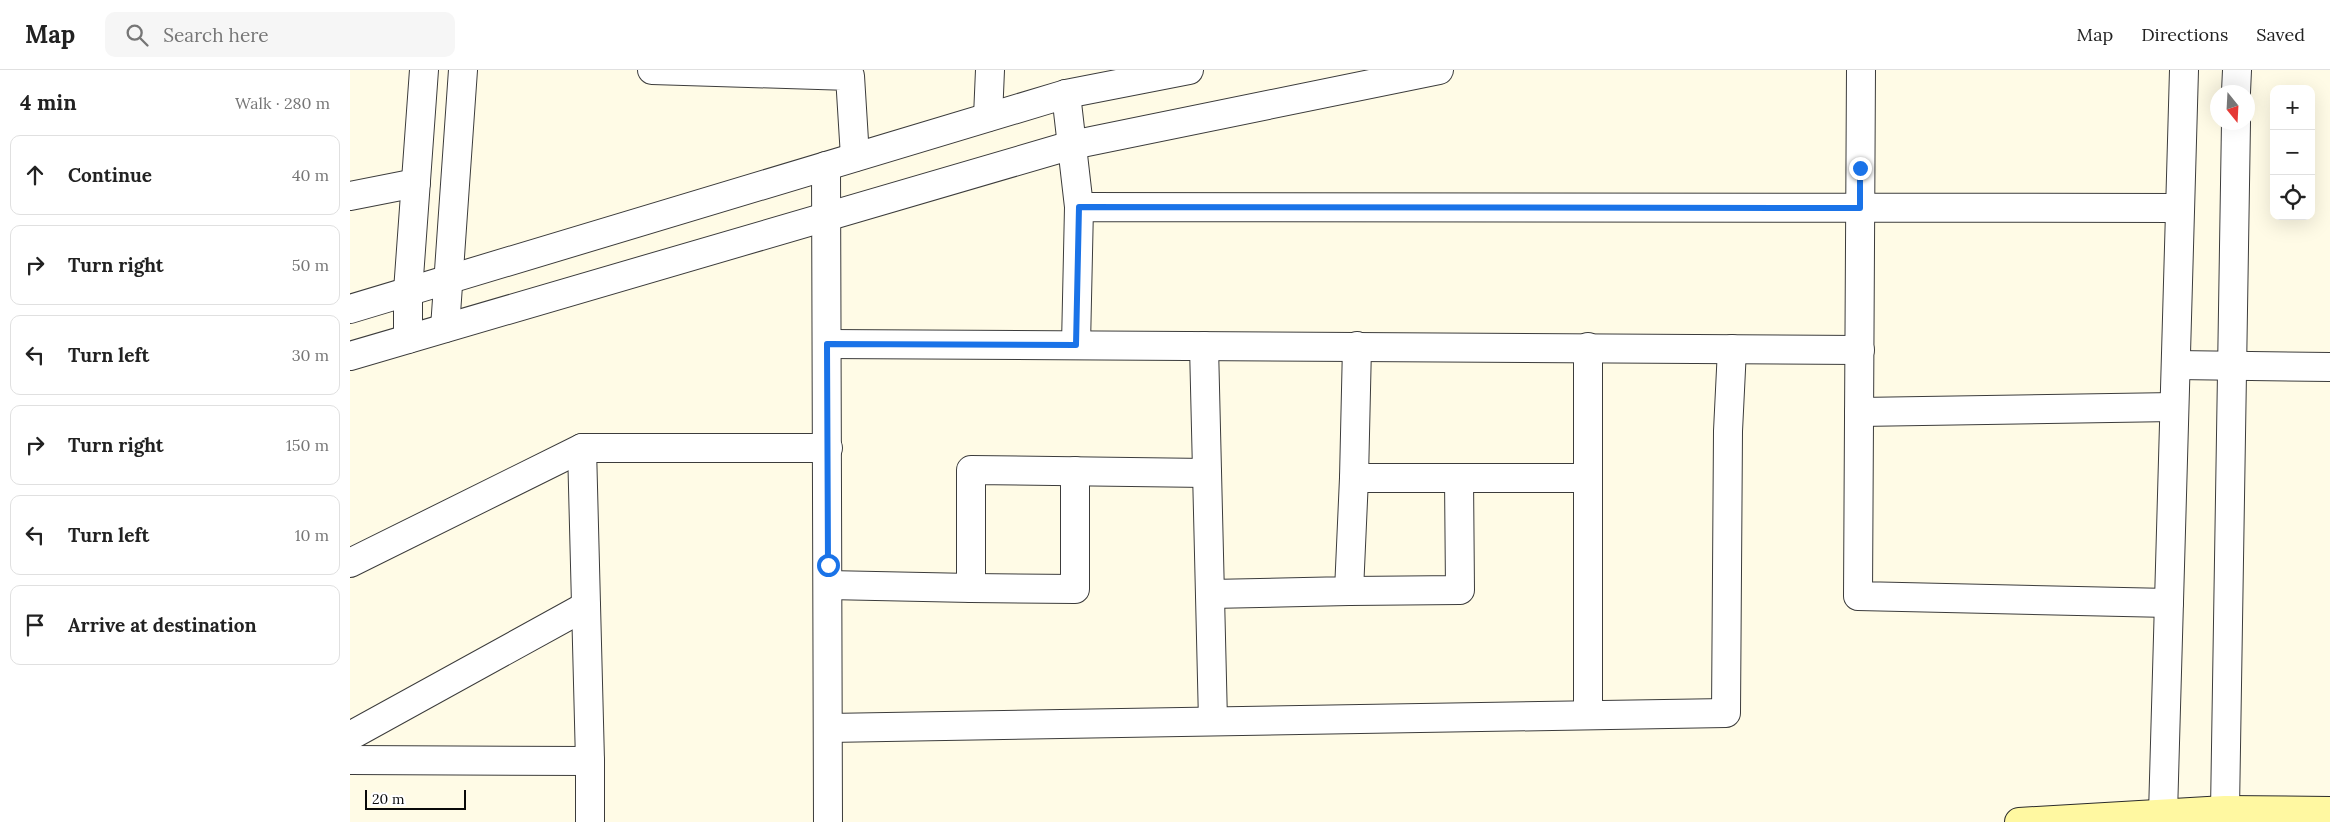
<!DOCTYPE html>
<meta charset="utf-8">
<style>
:root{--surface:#fff;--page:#f6f6f6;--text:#222;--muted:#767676;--line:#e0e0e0}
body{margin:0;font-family:Lora,serif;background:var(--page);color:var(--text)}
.controls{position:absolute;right:15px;top:15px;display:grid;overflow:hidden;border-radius:10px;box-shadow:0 5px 20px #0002}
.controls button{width:45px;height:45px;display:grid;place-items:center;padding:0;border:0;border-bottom:1px solid var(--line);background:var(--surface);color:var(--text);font:25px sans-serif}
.compass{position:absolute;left:1860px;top:15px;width:45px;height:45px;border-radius:50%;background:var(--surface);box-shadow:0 5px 20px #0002;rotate:162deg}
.scale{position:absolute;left:15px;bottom:12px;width:101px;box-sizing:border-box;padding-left:5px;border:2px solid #090909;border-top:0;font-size:14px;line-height:18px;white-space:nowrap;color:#090909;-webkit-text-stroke:4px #fff;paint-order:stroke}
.stop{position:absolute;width:15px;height:15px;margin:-11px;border:4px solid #1a73e8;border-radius:50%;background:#fff}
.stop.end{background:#1a73e8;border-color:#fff;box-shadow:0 1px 5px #0008}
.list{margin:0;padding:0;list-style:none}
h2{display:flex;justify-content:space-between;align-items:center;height:65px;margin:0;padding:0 20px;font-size:21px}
h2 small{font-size:16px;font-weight:400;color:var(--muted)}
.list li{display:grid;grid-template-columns:32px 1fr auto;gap:15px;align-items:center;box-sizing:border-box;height:80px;margin:0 10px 10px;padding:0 10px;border:1px solid var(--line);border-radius:10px}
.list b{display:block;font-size:19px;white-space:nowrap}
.list em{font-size:16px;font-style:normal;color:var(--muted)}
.icon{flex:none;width:28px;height:28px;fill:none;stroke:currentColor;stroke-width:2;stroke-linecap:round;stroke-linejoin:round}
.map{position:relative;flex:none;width:1980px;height:752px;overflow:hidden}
header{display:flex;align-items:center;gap:30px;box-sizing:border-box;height:70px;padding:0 25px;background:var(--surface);border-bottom:1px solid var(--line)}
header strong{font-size:24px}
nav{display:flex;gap:28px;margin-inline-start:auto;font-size:18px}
.search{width:350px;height:45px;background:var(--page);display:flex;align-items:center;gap:12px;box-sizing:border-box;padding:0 18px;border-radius:10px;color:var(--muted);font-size:19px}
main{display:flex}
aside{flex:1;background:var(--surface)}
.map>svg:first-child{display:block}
</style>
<header>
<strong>Map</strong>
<div class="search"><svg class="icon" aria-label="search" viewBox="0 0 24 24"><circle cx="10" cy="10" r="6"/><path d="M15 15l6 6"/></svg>Search here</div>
<nav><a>Map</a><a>Directions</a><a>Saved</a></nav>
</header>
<main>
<aside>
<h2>4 min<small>Walk · 280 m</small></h2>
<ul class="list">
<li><svg class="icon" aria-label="ahead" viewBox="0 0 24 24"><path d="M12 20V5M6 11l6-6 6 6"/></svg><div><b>Continue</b></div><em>40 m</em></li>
<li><svg class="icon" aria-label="right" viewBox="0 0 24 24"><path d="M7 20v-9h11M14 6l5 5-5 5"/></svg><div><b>Turn right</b></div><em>50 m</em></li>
<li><svg class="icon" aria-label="left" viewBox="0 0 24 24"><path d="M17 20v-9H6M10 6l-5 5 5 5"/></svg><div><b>Turn left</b></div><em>30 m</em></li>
<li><svg class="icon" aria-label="right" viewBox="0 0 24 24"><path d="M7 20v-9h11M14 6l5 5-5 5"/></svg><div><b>Turn right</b></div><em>150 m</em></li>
<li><svg class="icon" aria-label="left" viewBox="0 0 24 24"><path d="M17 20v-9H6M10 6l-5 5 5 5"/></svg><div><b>Turn left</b></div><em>10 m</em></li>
<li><svg class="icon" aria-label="arrive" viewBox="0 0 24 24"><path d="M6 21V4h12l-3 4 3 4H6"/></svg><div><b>Arrive at destination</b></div></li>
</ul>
</aside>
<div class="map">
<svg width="1980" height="752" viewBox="0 0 1980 752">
<rect width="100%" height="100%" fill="#fffbe6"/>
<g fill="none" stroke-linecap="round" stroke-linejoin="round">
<!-- minor casing -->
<g stroke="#3c3c3c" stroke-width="30">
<g id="minor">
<path d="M302 0 500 6 505 87"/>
<path d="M1511 0 1508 526 1819 533"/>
<path d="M716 24 729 137"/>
<path d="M638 47 640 0"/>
<path d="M476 96 478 752"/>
<path d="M0 126 66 113"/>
<path d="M477 274 1510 280"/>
<path d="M726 275 729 137 1830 138"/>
<path d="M854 276 863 651"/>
<path d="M1826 295 1980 297"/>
<path d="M1509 342 1824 337"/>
<path d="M1004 408 1007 276"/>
<path d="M0 493 232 378H478"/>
<path d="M478 515 621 518V400L857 403"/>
<path d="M621 518 725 519V401"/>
<path d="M999 521 1110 520 1109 408"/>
<path d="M860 524 999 521 1004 408H1238"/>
<path d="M1238 645V277"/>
<path d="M478 658 1376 643 1378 361 1382 279"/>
<path d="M0 666 236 536"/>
<path d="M0 690 240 691 232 378"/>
<path d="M240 752V691"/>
</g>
</g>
<!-- tertiary casing -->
<g stroke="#3c3c3c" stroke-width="30">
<g id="tertiary">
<path d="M1886 22 1887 0"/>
<path d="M0 239 716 24 839 0"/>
<path d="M95 258 113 0"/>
<path d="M58 269V221L74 0"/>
<path d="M0 286 722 75 1089 0"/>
<path d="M1875 740 1886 52"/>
<path d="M1813 744 1834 0"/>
</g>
</g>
<!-- secondary casing -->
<g stroke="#2b2b2b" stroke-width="30">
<path id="secondary" d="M1669 752 1875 740 1980 741"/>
</g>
<!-- minor -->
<use href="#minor" stroke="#fff" stroke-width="28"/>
<!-- tertiary -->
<use href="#tertiary" stroke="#fff" stroke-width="28"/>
<!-- secondary -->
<use href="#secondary" stroke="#fff8a1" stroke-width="28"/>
</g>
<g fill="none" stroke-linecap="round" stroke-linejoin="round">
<!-- route -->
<path stroke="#1a73e8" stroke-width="6" d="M478 495 477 274 726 275 729 137 1510 138V98"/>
</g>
</svg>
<div class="controls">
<button>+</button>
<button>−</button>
<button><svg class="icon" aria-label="locate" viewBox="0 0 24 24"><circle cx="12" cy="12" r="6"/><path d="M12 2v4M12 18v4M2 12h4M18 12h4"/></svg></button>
</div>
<svg class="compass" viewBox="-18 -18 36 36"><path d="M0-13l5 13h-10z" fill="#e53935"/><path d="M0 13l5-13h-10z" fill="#767676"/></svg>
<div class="scale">20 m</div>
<div class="stop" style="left:478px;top:495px"></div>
<div class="stop end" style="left:1510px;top:98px"></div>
</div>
</main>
